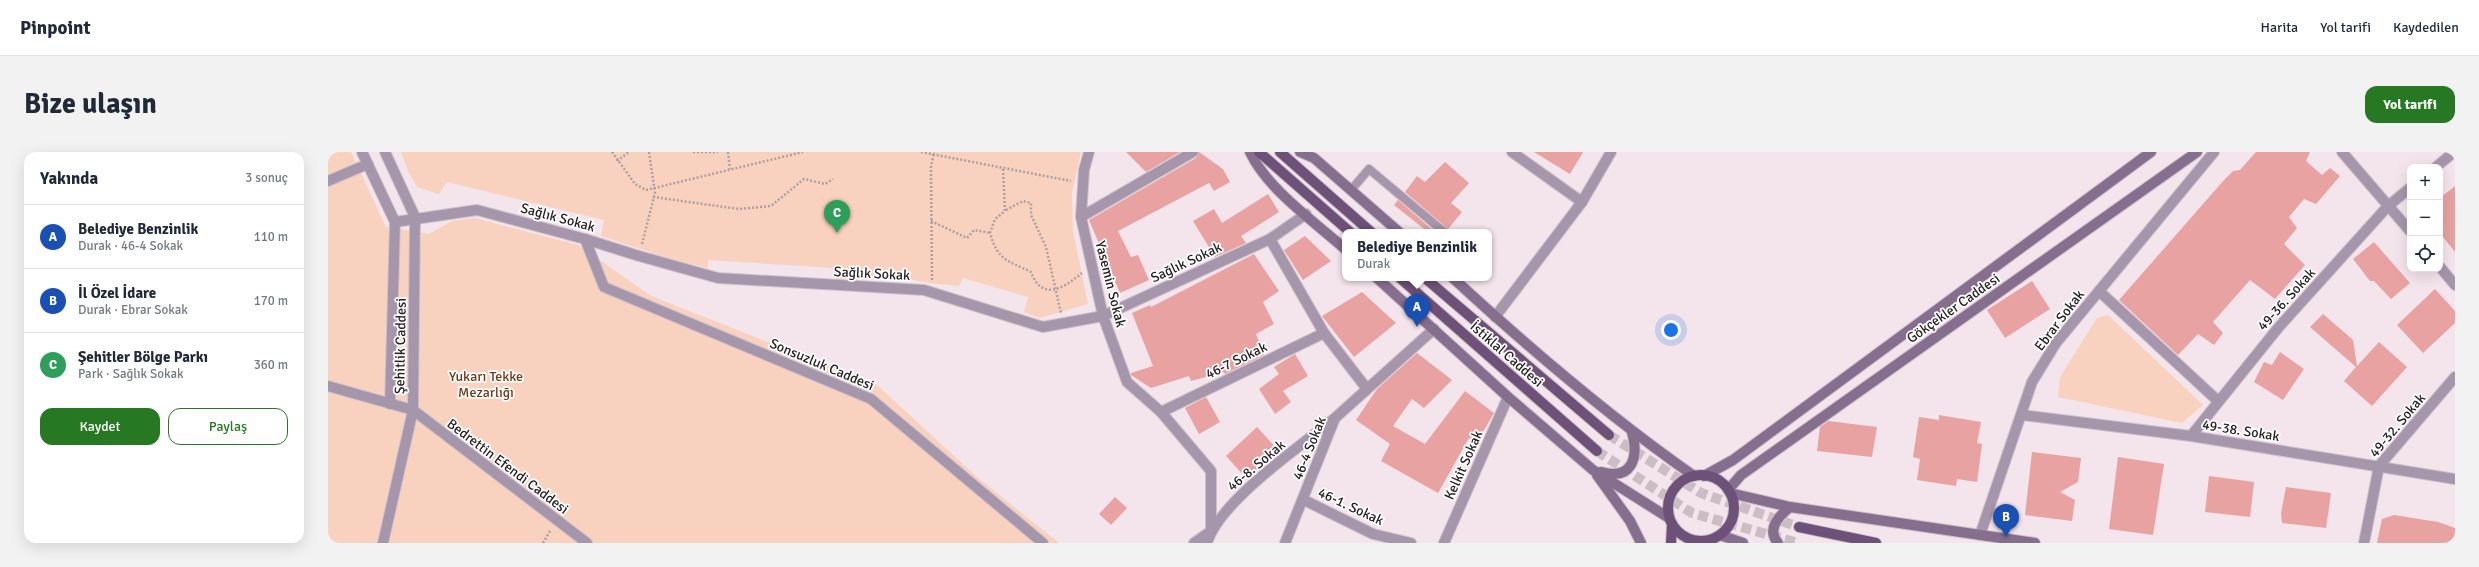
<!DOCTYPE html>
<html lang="tr">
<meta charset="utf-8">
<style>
:root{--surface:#fff;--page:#f2f2f3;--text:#1f2937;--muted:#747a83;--line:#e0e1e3;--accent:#267822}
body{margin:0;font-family:Signika,sans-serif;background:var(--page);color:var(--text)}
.controls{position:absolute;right:12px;top:12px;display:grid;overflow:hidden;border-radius:8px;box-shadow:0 4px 16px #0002}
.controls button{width:36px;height:36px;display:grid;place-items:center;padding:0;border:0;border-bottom:1px solid var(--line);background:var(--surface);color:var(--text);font:20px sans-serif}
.you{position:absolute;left:1343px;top:178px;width:14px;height:14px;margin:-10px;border:3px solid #fff;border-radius:50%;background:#1a73e8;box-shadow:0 0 0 6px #1a73e833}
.badge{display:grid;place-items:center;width:26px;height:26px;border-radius:50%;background:var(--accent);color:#fff;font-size:13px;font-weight:700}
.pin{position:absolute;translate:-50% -33px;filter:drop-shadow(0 1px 2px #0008)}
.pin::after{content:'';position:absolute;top:21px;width:14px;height:12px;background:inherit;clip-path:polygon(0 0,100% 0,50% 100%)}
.popup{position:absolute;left:1014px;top:77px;width:150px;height:52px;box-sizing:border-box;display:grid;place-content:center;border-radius:8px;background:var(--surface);filter:drop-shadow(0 1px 3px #0005);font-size:13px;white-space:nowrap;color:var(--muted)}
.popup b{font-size:15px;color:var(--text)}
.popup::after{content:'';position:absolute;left:50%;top:100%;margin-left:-8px;border:8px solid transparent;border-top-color:var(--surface)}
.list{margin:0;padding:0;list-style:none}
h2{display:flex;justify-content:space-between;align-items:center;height:52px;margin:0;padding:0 16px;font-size:17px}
h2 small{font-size:13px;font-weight:400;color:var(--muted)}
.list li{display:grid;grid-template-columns:26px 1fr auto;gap:12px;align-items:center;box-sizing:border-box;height:64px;padding:0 16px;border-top:1px solid var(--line)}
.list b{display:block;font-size:15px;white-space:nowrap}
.list p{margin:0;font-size:13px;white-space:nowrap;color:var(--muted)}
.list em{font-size:13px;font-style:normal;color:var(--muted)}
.actions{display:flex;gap:8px;padding:12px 16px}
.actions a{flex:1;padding:9px 0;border:1px solid var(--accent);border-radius:12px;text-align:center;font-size:14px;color:var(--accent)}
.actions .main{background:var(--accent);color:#fff}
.icon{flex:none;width:22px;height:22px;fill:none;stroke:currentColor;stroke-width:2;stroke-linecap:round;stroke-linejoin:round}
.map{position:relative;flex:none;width:2127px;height:391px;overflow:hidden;border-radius:12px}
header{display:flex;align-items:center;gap:24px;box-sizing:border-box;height:56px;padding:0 20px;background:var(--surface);border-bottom:1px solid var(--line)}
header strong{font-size:19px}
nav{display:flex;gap:22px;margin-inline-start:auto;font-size:14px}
.intro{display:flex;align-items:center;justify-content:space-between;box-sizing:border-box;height:96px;padding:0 24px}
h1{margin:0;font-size:28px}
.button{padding:10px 18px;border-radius:12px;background:var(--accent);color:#fff;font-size:14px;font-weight:700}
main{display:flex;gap:24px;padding:0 24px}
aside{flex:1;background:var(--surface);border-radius:12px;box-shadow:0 4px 16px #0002}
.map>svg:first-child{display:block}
</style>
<header>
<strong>Pinpoint</strong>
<nav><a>Harita</a><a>Yol tarifi</a><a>Kaydedilen</a></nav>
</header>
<div class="intro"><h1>Bize ulaşın</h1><a class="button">Yol tarifi</a></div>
<main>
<aside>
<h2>Yakında<small>3 sonuç</small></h2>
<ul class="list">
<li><span class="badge" style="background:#1a4fb4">A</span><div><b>Belediye Benzinlik</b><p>Durak · 46-4 Sokak</p></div><em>110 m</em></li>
<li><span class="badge" style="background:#1a4fb4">B</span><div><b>İl Özel İdare</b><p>Durak · Ebrar Sokak</p></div><em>170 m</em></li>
<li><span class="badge" style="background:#2e9e5b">C</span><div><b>Şehitler Bölge Parkı</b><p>Park · Sağlık Sokak</p></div><em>360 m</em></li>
</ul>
<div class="actions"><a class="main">Kaydet</a><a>Paylaş</a></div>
</aside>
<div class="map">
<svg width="2127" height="391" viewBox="0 0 2127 391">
<rect width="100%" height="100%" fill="#f4e4eb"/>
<!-- green -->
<g fill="#f8d2be">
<path d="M0 0H23L58 75 101 82 124 69 147 66 250 93 323 144 549 233 649 325 731 391H0Z"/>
<path d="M73 0H753L744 40 745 79 760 152 712 166 696 160 700 145 635 126 631 134C605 133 582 126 557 124 542 123 524 126 508 128L505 116 380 108V116L340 106 273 84 276 68 119 30 111 42 89 35 81 21Z"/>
<path d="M1780 163 1875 253 1854 271 1730 245 1732 225 1769 166Z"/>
</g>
<!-- building -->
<g fill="#e8a2a2">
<path d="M798 0H852L818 20Z"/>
<path d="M871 0 895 17 902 30 886 39 881 31 790 79 803 105 810 103 821 128 792 141 761 68 868 6Z"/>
<path d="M1206 0H1255L1242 22Z"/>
<path d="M1928 0H1982L1978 9 1994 23 2002 16 2012 24 1988 52 1976 47 1961 65 1969 76 1956 92 1977 113 1947 147 1922 128 1885 170 1895 181 1886 193 1870 182 1850 203 1791 148 1896 28 1905 19 1912 18Z"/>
<path d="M1117 10 1141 31 1123 51 1134 60 1120 77 1077 40 1089 24 1097 30Z"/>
<path d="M2127 34V100L2112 81V46Z"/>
<path d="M940 42 951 60 913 84 918 91 887 105 865 69 886 57 894 71Z"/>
<path d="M1070 48 1107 80H1100L1066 53Z"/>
<path d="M977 84 1003 109 975 128 956 98Z"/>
<path d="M2046 90 2082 131 2063 147 2046 129H2042L2025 107Z"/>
<path d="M926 102 951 139 935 150 946 172 928 182 936 203 897 222 896 220 863 229 861 224 823 236 803 223V221L825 214 804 161 822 153 823 155Z"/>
<path d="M1704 129 1722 157 1677 186 1659 158Z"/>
<path d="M2107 137 2127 159V171L2095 201 2069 173Z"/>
<path d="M1034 140 1068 171 1026 205 994 164Z"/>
<path d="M1995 162 2025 188 2029 214 2051 190 2079 215 2044 254 2016 229 2028 215 1982 175Z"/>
<path d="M1952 200 1976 217 1955 248 1926 230 1936 210 1944 213Z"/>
<path d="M1089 201 1124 228 1096 256 1084 247 1065 274 1097 292 1137 239 1166 261 1149 290 1141 286 1110 341 1053 309 1062 292 1028 268 1049 237Z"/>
<path d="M967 202 980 224 955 239 963 250 947 262 931 237 951 222 946 215Z"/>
<path d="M878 245 892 270 871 282 857 256Z"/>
<path d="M1611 263 1653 270 1649 291 1654 292 1649 330 1629 327 1628 334 1589 328 1592 307 1585 305 1591 265 1611 268Z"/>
<path d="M1500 269 1549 275 1544 305 1489 299 1492 275Z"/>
<path d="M929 275 950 298 919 327 898 304Z"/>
<path d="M1704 300 1753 306 1750 330 1732 340 1747 348 1744 369 1697 363Z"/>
<path d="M1790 305 1836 312 1825 383 1781 377Z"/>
<path d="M1881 324 1926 330 1922 365 1877 360Z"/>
<path d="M1958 335 2003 341 1998 376 1954 371 1953 361Z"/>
<path d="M787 345 799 356 783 373 771 362Z"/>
<path d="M2066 363 2110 370 2127 376V391H2049L2054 367Z"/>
</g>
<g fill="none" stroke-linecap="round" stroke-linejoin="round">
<!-- primary-tunnel -->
<g stroke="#cbbdc3" stroke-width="10" stroke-dasharray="10 5" stroke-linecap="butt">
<path d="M1281 283 1373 341 1471 375"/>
<path d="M1269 299 1364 361 1470 391"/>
</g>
<!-- lane casing -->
<g stroke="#cfc1c7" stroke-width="10">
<path id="lane" d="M1023 38 1041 17 1116 80"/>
</g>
<!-- street casing -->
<g stroke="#cfc1c7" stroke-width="12">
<g id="street">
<path d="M34 0 67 70 62 252"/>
<path d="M761 0 756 18 753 65 775 164 799 230 833 260 883 319V379L866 391"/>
<path d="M1184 0 1254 50"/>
<path d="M2014 0 2082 79"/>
<path d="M2108 15 2126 0"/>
<path d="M0 29 40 12"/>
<path d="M753 65 865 0"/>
<path d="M67 70 149 58 257 87 311 104 390 126 596 138 715 175 775 164 942 87 978 62"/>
<path d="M257 87 276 135 543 247 715 391"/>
<path d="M942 87 996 181 1039 237"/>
<path d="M2112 115 2127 133"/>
<path d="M1771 139 1890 249"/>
<path d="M1167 165 1254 50 1283 0"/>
<path d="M0 234 85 258 259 391"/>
<path d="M833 260 996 181"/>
<path d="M1694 263 1863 284 2127 327"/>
<path d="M1863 284 1950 176 2060 54 2082 36"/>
<path d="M976 348 1045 382 1083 391"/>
<path d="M1652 383 1704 230 1728 191 1886 0"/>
<path d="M55 391 85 258 87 65 57 0"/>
<path d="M879 391C891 350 971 295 1006 267"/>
<path d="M957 391 1007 266 1106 177"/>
<path d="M1116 391 1180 245"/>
<path d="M2036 391 2051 314 2127 225"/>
</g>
</g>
<!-- secondary casing -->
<g stroke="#cfc1c7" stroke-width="12">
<g id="secondary">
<path d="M922 0C939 37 987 70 1017 97"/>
<path d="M972 0 986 6 1071 80"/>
<path d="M1049 126 1180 245 1265 318 1341 366"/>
<path d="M1125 126C1202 197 1280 264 1366 324"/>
<path d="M1273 320C1304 329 1311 306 1304 280"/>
<path d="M1269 323 1302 369 1313 391"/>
<path d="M1376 324 1405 308 1823 0"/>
<path d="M1400 338 1413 323 1869 0"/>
<path d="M1402 341 1462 355 1707 391"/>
<path d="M1392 383 1415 391"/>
<path d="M1450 391C1438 377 1451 364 1462 355"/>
</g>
</g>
<!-- primary casing -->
<g stroke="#cfc1c7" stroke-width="12">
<g id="primary">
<path d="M931 0 1022 80"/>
<path d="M952 0 1043 80"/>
<path d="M1072 126 1269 299"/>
<path d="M1097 126 1281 283"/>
<circle cx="1373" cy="356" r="33"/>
<path d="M1471 375 1548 391"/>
<path d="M1343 391 1344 372"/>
</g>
</g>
<!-- path -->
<g stroke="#aca0a5" stroke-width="2.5" stroke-dasharray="2 2" stroke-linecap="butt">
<path d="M284 0 307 32 318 38 475 0"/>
<path d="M365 0H390"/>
<path d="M400 0 402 17"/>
<path d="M593 0 743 29"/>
<path d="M289 9 301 0"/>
<path d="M675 17 677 59 667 67 662 81C670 109 679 108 703 120 714 150 736 136 754 121"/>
<path d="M325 45 411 57 443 54 476 27 497 32 505 27"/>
<path d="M678 58 695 49 703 51V63L718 95 733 161"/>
<path d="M603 69 639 86 646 78 662 81"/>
<path d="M314 92 327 41 321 0"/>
<path d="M604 128 603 15 606 0"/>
<path d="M215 391 222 379"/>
</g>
<!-- lane -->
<use href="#lane" stroke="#a696ac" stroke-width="8"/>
<!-- street -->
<use href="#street" stroke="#a696ac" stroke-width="10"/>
<!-- secondary -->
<use href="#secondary" stroke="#856e8e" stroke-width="10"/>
<!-- primary -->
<use href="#primary" stroke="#6e5179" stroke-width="10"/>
</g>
<g text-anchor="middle" stroke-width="3.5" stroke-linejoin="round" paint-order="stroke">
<!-- street labels -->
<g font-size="14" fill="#262123" stroke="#fff">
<text transform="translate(230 65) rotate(15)" y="5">Sağlık Sokak</text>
<text transform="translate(858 110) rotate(-25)" y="5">Sağlık Sokak</text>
<text transform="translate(544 121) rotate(3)" y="5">Sağlık Sokak</text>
<text transform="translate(783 132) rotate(76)" y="5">Yasemin Sokak</text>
<text transform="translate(1958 147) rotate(-48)" y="5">49-36. Sokak</text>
<text transform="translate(1625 156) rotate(-35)" y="5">Gökçekler Caddesi</text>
<text transform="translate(1731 168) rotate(-53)" y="5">Ebrar Sokak</text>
<text transform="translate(72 194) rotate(-89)" y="5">Şehitlik Caddesi</text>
<text transform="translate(1179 202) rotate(41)" y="5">İstiklal Caddesi</text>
<text transform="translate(908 208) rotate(-26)" y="5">46-7 Sokak</text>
<text transform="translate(494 212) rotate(23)" y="5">Sonsuzluk Caddesi</text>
<text transform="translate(2069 273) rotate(-50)" y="5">49-32. Sokak</text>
<text transform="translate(1913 278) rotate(9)" y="5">49-38. Sokak</text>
<text transform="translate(981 296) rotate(-68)" y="5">46-4 Sokak</text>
<text transform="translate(928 313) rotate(-40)" y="5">46-8. Sokak</text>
<text transform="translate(1135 313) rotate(-66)" y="5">Kelkit Sokak</text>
<text transform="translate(180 314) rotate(37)" y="5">Bedrettin Efendi Caddesi</text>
<text transform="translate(1023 354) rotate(25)" y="5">46-1. Sokak</text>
</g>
<!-- park labels -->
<g font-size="14" fill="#6e3714" stroke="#fff">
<text x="158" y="229">Yukarı Tekke<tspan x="158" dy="16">Mezarlığı</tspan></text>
</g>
</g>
</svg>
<div class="controls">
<button>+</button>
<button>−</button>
<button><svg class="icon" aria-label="locate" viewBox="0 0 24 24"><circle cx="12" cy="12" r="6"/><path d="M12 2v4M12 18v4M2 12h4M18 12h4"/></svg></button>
</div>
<div class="you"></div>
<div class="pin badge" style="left:1089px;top:175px;background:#1a4fb4">A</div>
<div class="popup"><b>Belediye Benzinlik</b>Durak</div>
<div class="pin badge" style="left:1678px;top:385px;background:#1a4fb4">B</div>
<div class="pin badge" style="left:509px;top:81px;background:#2e9e5b">C</div>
</div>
</main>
